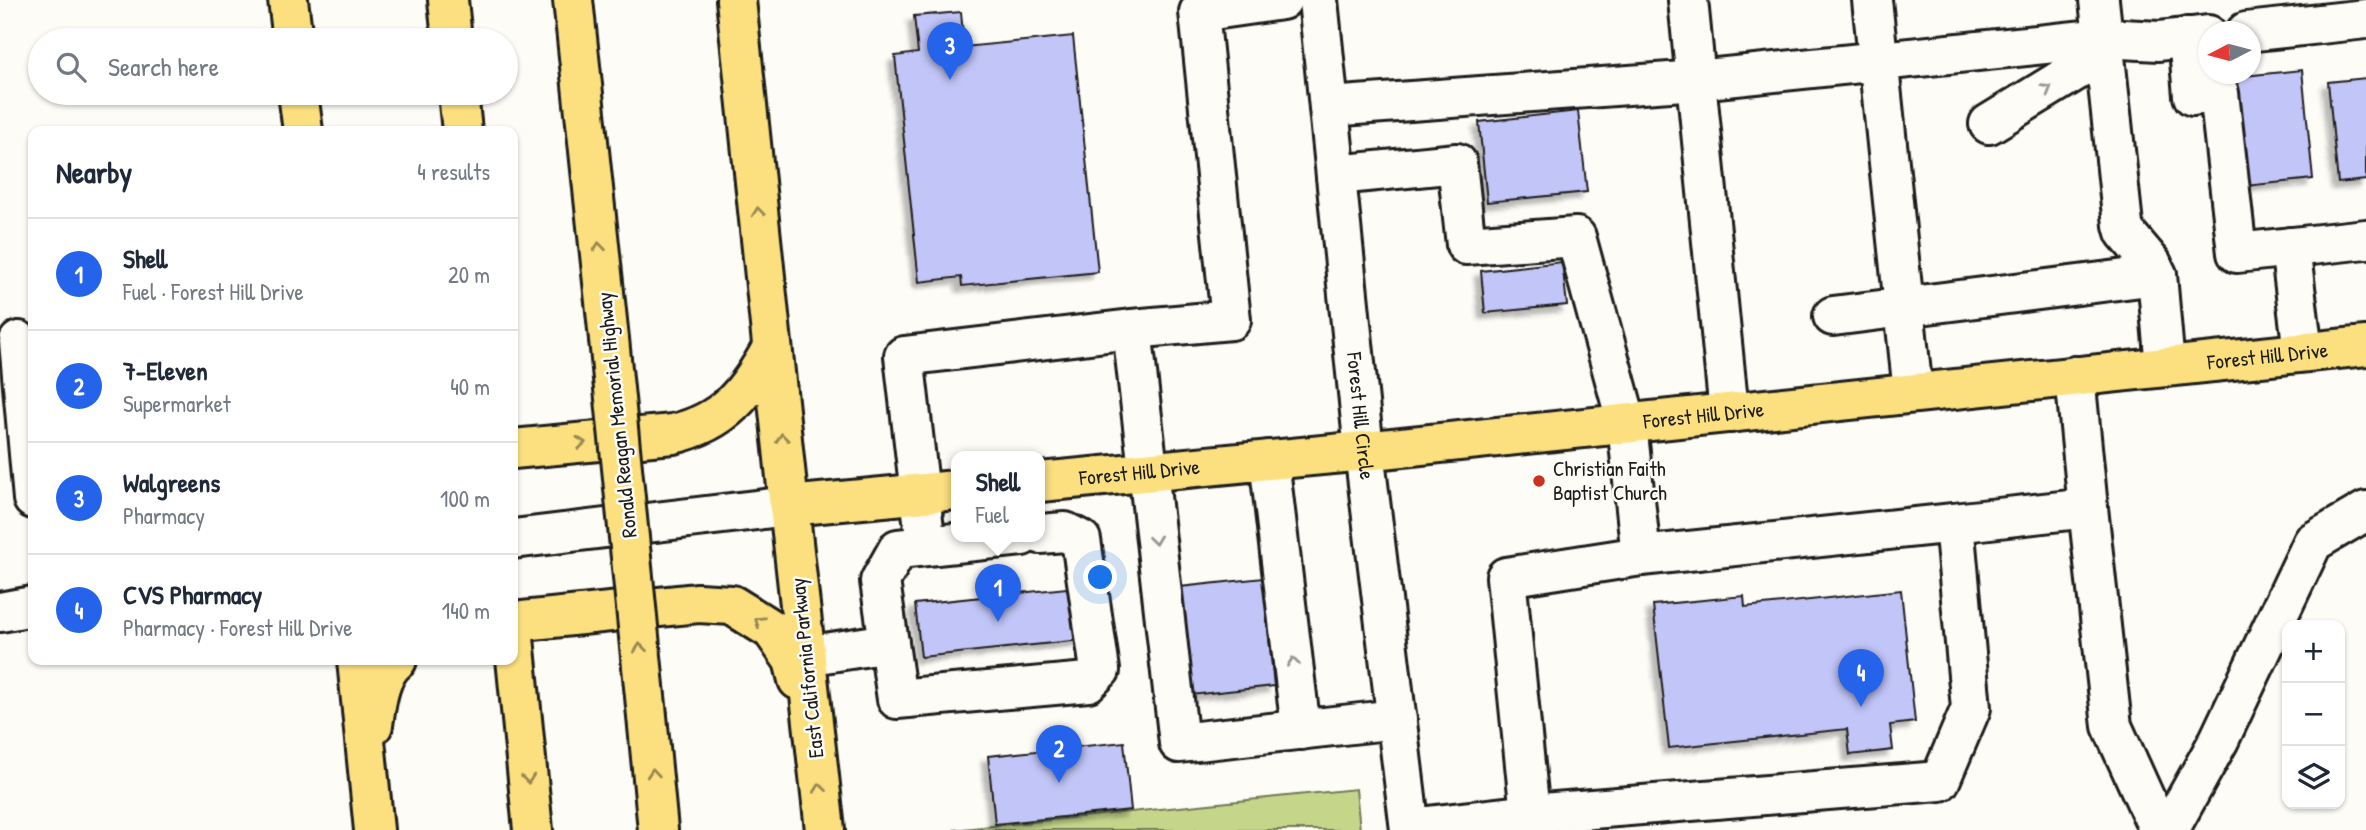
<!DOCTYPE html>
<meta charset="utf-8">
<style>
:root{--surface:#fff;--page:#f6f6f7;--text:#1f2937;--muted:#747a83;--line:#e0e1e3;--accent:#2563eb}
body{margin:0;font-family:"Patrick Hand",sans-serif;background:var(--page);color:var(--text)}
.controls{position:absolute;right:21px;bottom:21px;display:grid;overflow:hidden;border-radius:14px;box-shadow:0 2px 5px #0004}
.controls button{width:63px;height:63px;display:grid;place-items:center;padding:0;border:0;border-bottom:2px solid var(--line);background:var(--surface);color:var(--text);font:35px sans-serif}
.compass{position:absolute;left:2198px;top:21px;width:63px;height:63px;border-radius:50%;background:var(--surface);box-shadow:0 2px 5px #0004;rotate:264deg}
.you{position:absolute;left:1101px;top:578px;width:24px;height:24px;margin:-18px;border:5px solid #fff;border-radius:50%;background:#1a73e8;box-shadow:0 0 0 10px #1a73e833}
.badge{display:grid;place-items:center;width:46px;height:46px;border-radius:50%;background:var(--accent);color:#fff;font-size:23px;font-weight:700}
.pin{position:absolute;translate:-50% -58px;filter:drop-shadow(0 2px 4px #0008)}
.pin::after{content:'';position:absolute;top:37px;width:24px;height:21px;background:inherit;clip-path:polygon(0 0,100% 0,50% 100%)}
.popup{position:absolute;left:951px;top:451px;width:94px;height:91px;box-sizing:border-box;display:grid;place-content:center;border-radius:14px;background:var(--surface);filter:drop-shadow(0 2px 5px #0005);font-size:23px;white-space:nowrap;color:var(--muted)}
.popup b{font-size:26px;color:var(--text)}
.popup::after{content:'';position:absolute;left:50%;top:100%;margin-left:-14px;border:14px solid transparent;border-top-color:var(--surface)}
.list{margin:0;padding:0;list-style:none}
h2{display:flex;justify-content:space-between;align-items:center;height:91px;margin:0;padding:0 28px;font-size:30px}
h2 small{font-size:23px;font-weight:400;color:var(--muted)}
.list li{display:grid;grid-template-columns:46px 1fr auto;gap:21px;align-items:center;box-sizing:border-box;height:112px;padding:0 28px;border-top:2px solid var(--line)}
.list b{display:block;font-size:26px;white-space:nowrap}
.list p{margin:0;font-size:23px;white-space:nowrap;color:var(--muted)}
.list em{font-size:23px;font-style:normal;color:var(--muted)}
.icon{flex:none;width:38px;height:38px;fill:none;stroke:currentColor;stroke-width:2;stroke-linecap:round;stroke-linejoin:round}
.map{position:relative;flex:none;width:2366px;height:830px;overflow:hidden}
.search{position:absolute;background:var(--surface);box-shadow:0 2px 5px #0004;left:28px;top:28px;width:490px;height:77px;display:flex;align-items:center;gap:18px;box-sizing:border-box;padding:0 24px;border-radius:38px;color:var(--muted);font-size:26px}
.panel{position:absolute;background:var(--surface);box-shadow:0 2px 5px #0004;left:28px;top:126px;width:490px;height:539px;border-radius:14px}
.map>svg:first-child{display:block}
</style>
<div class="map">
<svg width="2366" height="830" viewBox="0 0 2366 830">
<defs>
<filter id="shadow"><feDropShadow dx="-6" dy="6" stdDeviation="2" flood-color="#0004"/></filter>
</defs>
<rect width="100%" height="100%" fill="#fdfcf7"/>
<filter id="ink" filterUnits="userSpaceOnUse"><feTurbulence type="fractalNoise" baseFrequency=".0143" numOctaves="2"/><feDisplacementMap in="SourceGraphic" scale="14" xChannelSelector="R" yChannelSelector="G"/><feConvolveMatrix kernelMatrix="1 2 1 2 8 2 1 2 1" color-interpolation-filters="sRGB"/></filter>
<g filter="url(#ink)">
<!-- green -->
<path fill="#c5d68b" stroke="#707954" stroke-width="2" d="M1356 789 1360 830H953Z"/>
<!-- building -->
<g fill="#c1c5f7" stroke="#1c1c1c" stroke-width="2" filter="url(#shadow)">
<path d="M961 12 964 47 1073 36 1098 272 962 286 961 277 919 282 895 56 918 53 914 16Z"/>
<path d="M2302 70 2313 179 2245 186 2234 77Z"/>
<path d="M2366 78V180L2338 183 2328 82Z"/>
<path d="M1578 111 1587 192 1487 202 1479 122Z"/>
<path d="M1562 262 1567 305 1485 313 1481 271Z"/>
<path d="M1263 578 1274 686 1191 695 1180 587Z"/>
<path d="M1076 587 1081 640 921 657 915 604Z"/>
<path d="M1901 590 1915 722 1890 725 1893 750 1850 755 1847 729 1669 748 1653 605 1744 596 1745 607Z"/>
<path d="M1124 742 1131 810 995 824 988 756Z"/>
</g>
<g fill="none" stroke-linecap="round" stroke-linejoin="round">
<!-- minor casing -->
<g stroke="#1c1c1c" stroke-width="44">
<g id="minor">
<path d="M1282 0 1199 12 1231 320 1132 329 1179 743 1397 719"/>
<path id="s1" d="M1318 0 1364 451 1410 830"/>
<path d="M1688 0 1729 413"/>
<path d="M1872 0 1913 393"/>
<path d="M2099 0 2123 225 2125 232 2152 264 2157 275 2165 367"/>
<path d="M2246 32 2366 19"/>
<path d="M2188 37 2193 96 2219 93 2237 253 2366 239"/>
<path d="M1329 107 1697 80 2104 38 2159 41 2208 35"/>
<path d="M1989 124 2105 53"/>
<path d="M1336 175 1457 163 1466 245 1576 237 1627 424 1641 556 1954 523 1971 708 1940 781 1530 814 1410 828"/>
<path d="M2290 247 2303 352"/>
<path d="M1833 316 2157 275"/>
<path d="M19 341 33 499"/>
<path d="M1269 460 1301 730"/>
<path d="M2088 508 2112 726 2159 830"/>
<path d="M1954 523 2088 508 2075 376"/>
<path d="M1022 536 898 549 880 581 897 699 1088 682 1100 670 1081 540 1065 532 1040 534"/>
<path d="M513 539 789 506"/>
<path d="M926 546 904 356 1132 329"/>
<path d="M0 612 33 606"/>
<path d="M805 656 889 643"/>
<path d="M1530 814 1506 577 1641 556"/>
<path d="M2169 830 2219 740 2313 542 2366 511"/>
</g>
</g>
<!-- major casing -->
<g stroke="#1c1c1c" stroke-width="44">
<g id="major">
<path d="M288 0 293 40"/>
<path d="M298 93 303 131"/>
<path d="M513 449 673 434C725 422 747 393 772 348"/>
<path id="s2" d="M1040 482 1364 451 2366 346"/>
<path d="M513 622 698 603 732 605 772 630 793 660 798 680"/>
<path d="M357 660 374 830"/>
<path d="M373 725C376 704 379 674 397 660"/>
<path d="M825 830 789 506 956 490"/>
</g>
</g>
<!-- highway casing -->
<g stroke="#1c1c1c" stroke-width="44">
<g id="highway">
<path d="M448 0 452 40"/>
<path d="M573 0 609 339"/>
<path d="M736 0 789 506"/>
<path d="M458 93 462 131"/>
<path d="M513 628 533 830"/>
<path d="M647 716 658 830"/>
</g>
</g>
<!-- minor -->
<use href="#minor" stroke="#fdfcf7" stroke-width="38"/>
<!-- major -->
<use href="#major" stroke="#fce080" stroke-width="38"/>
<!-- highway -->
<use href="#highway" stroke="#fce080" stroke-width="38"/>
<!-- highway-bridge casing -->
<g stroke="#1c1c1c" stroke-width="44" stroke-linecap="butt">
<path id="highway-bridge" d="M609 339 647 716"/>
</g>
<!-- highway-bridge -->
<use href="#highway-bridge" stroke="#fce080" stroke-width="38"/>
</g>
<!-- one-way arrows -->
<defs><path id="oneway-chevron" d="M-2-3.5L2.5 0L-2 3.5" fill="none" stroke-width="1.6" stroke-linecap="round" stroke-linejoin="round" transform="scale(1.75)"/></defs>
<g stroke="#989794">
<use href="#oneway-chevron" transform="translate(2047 89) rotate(-31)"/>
<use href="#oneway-chevron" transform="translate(1155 540) rotate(83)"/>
<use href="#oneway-chevron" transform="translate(1293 662) rotate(-97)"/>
</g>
<g stroke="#978853">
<use href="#oneway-chevron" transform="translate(758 212) rotate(-96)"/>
<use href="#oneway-chevron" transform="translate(599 247) rotate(-96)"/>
<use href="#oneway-chevron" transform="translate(782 438) rotate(-96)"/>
<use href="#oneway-chevron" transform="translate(581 443) rotate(-6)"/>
<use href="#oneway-chevron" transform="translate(759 621) rotate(-146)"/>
<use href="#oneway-chevron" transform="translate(640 648) rotate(-96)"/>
<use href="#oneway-chevron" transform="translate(653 773) rotate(-95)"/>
<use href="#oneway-chevron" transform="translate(528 779) rotate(84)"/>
<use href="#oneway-chevron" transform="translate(820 788) rotate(-97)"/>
</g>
</g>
<!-- markers -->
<circle fill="#c8321e" stroke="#fdfcf7" stroke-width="2.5" cx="1539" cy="481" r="7"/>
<g text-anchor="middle" stroke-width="5" stroke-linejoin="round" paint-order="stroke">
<!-- street labels -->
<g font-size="21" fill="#1c1c1c" stroke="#fdfcf7">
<text dy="7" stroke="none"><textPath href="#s2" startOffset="1234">Forest Hill Drive</textPath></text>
<text transform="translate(617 415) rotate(-96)" y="7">Ronald Reagan Memorial Highway</text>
<text dy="7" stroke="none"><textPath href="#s1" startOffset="418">Forest Hill Circle</textPath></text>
<text dy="7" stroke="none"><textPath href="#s2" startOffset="667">Forest Hill Drive</textPath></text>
<text dy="7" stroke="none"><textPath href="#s2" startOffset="100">Forest Hill Drive</textPath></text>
<text transform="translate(807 668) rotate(-96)" y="7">East California Parkway</text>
</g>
<!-- poi labels -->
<g font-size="21" fill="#1c1c1c" stroke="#fdfcf7" text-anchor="start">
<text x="1553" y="476">Christian Faith<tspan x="1553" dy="24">Baptist Church</tspan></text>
</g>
</g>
</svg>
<div class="controls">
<button>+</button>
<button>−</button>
<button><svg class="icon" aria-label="layers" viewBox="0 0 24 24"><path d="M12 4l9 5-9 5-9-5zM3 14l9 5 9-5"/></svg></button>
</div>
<svg class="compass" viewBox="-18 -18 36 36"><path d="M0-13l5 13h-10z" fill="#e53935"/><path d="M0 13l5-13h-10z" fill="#747a83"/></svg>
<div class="you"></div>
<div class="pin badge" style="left:998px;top:622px">1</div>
<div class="popup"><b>Shell</b>Fuel</div>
<div class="pin badge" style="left:1059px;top:783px">2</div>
<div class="pin badge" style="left:950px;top:80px">3</div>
<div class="pin badge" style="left:1861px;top:707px">4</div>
<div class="search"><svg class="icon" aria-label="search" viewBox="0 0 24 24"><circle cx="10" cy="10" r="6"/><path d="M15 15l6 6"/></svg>Search here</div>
<section class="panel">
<h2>Nearby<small>4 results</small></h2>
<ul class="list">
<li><span class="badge">1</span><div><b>Shell</b><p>Fuel · Forest Hill Drive</p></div><em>20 m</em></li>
<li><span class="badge">2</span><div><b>7-Eleven</b><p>Supermarket</p></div><em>40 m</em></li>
<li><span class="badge">3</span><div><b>Walgreens</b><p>Pharmacy</p></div><em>100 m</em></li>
<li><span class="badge">4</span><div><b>CVS Pharmacy</b><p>Pharmacy · Forest Hill Drive</p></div><em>140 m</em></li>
</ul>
</section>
</div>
